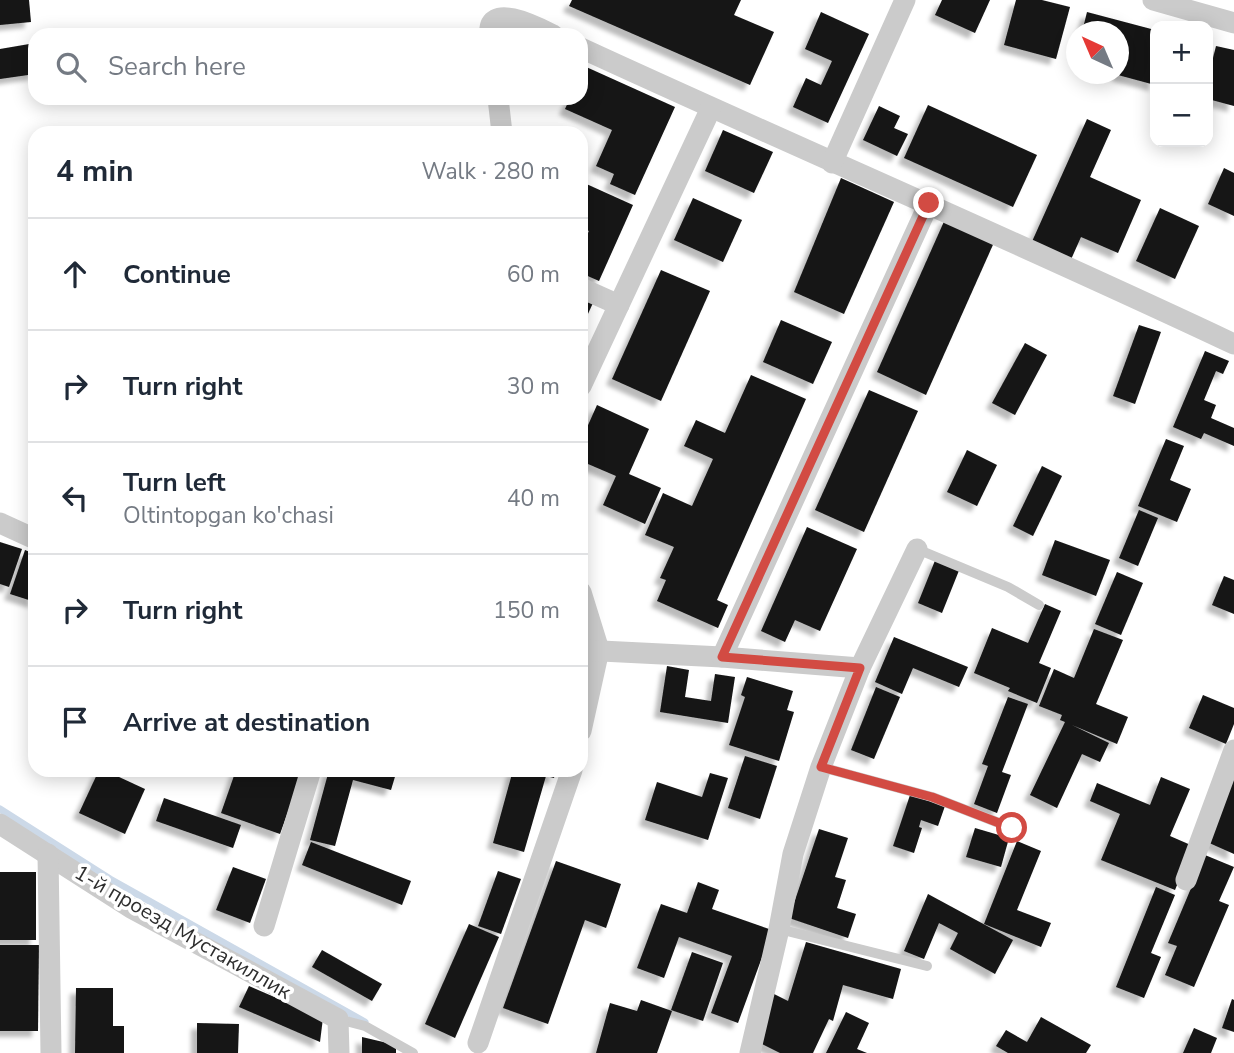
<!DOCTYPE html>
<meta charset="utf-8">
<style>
:root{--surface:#fff;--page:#f2f2f3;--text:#1f2937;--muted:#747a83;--line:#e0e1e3}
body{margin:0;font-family:"Nunito Sans",sans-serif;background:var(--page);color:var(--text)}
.controls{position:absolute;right:21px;top:21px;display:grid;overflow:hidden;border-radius:14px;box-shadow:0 4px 18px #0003}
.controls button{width:63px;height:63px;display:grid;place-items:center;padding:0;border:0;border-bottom:2px solid var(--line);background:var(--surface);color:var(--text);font:35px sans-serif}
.compass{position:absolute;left:1066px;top:21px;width:63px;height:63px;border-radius:50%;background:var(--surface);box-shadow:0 4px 18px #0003;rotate:316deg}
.stop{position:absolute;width:21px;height:21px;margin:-16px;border:5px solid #d24b43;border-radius:50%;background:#fff}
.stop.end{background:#d24b43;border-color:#fff;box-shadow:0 2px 7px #0008}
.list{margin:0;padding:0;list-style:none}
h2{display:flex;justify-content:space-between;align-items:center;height:91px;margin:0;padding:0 28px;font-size:30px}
h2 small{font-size:23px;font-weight:400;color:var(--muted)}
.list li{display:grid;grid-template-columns:46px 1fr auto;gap:21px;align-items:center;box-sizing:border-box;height:112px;padding:0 28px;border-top:2px solid var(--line)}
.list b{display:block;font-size:26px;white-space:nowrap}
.list p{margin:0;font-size:23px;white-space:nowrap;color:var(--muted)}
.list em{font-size:23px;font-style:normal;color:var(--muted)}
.icon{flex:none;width:38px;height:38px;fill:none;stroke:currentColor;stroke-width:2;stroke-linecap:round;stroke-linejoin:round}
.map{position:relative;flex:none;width:1234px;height:1053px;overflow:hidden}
.search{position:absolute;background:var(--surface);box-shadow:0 4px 18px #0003;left:28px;top:28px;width:560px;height:77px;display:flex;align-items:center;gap:18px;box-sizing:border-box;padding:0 24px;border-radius:21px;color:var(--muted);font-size:26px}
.panel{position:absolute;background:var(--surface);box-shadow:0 4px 18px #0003;left:28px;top:126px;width:560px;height:651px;border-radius:21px}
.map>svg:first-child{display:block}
</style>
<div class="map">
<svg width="1234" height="1053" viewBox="0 0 1234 1053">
<defs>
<filter id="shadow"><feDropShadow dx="-6" dy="6" stdDeviation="2" flood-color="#0004"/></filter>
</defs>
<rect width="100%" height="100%" fill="#fff"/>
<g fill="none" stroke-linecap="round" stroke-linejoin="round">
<!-- stream -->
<path stroke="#ccd9e8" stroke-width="7" d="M0 809 110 879 365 1022"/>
</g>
<!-- building -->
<g fill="#151515" filter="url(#shadow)">
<path d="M0 0H29L31 22 0 25Z"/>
<path d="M572 0H741L734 15 774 32 750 85 569 6Z"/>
<path d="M942 0H990L975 33 935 15Z"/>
<path d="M1016 0H1042L1070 7 1056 59 1004 45Z"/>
<path d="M821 12 869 34 828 123 793 107 806 78 821 85 832 61 805 49Z"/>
<path d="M1087 12 1155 30V85L1118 75V32H1082Z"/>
<path d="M35 43V74L0 79V49Z"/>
<path d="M1216 46 1234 50V106L1208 99V78Z"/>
<path d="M584 66 675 107 635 195 610 184 614 174 596 166 612 130 565 109 570 98H581V73Z"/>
<path d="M928 105 1037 155 1013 207 904 158Z"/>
<path d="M879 106 900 116 894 128 908 134 897 156 863 140Z"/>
<path d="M1087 119 1111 130 1090 177 1141 200 1118 253 1081 237 1069 264 1030 246Z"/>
<path d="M723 130 773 152 754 193 705 171Z"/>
<path d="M1224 168 1234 173V216L1208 204Z"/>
<path d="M841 178 894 202 844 314 794 292Z"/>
<path d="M582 182 633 205 599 281 581 273V242L583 243 589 231 581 228Z"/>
<path d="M693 198 742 220 723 262 674 240Z"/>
<path d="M1160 208 1199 226 1175 279 1136 261Z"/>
<path d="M946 217 996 238 926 395 877 372Z"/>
<path d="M661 270 710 291 661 401 612 379Z"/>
<path d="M581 298 593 303 581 329Z"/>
<path d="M781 320 832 342 813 384 763 362Z"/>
<path d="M1139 325 1161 332 1135 404 1113 396Z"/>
<path d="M1025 343 1047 355 1015 415 992 403Z"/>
<path d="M1205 351 1229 361 1223 374 1216 371 1204 400 1216 405 1211 418 1234 428V446L1204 433 1201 439 1173 427Z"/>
<path d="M751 375 806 399 717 600 728 605 718 628 657 601 666 580 660 578 674 547 645 535 663 493 692 506 713 459 684 446 696 420 725 433Z"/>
<path d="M869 390 918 411 864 532 815 510Z"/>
<path d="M597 405 649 429 629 474 661 488 645 524 603 505 616 476 581 461V441Z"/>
<path d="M1166 439 1184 446 1170 480 1191 489 1177 522 1138 506Z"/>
<path d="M967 450 997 465 977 506 947 492Z"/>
<path d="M1042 466 1062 476 1033 536 1013 526Z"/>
<path d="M1139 510 1158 518 1138 566 1119 558Z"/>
<path d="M807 527 857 549 820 631 795 620 785 642 761 631Z"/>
<path d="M1055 540 1110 560 1096 596 1042 575Z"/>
<path d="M0 542 22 549 9 587 0 584Z"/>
<path d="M25 550 35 554V602L10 594Z"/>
<path d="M936 558 960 568 942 613 918 603Z"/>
<path d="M1117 572 1143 583 1121 635 1095 624Z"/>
<path d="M1224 576 1234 580V614L1212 605Z"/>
<path d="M1045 604 1061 611 1039 663 1051 668 1037 703 1008 691 1010 688 974 673 992 628 1028 643Z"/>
<path d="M1094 629 1123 640 1096 704 1128 717 1117 744 1072 725 1109 743 1100 762 1082 754 1057 808 1030 795 1065 722 1060 720 1062 715 1039 706 1054 669 1074 678Z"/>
<path d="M894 637 968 667 959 687 913 668 902 694 875 682Z"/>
<path d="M667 666 689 670 685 697 711 701 715 674 735 677 728 723 660 712Z"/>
<path d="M747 677 793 691 787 710 794 712 779 761 729 745 745 697 741 695Z"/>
<path d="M876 687 900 697 874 759 851 750Z"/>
<path d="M1203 695 1234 708V724L1226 744 1189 728Z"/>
<path d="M1008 697 1028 704 1002 772 1011 775 997 813 974 804 988 766 982 764Z"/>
<path d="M745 756 777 766 760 819 728 808Z"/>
<path d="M99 770H104L145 789 125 834 79 813Z"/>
<path d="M236 770H303L280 834 221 813Z"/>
<path d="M329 770H397L391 790 353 780 335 846 310 840Z"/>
<path d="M513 770H556L554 778 546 776 524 852 493 843Z"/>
<path d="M710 773 728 778 708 840 645 820 657 782 702 797Z"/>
<path d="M1234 776V854L1207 842Z"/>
<path d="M1161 777 1190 789 1170 836 1193 846 1175 890 1101 860 1120 814 1090 801 1097 783 1150 805Z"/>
<path d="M910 795 945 806 938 826 921 820 919 827 922 828 914 853 893 846Z"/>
<path d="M164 798 241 825 233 848 156 821Z"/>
<path d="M975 828 1009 838 1001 867 966 857Z"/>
<path d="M819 829 848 838 835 877 846 880 837 908 856 914 848 938 789 918Z"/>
<path d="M1017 841 1041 851 1017 910 1051 923 1041 947 984 924Z"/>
<path d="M311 842 411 881 402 905 302 865Z"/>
<path d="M1205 855 1234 867 1219 901 1229 905 1194 987 1165 975 1177 946 1168 943Z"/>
<path d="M556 861 621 884 606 928 585 920 548 1024 503 1008Z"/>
<path d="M233 867 266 879 250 923 216 910Z"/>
<path d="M498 871 521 879 501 934 478 926Z"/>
<rect x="0" y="872" width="36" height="68"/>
<path d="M698 882 719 890 712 909 772 930 738 1023 711 1013 732 956 679 937 664 978 637 968 661 904 687 913Z"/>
<path d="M1156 887 1175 895 1151 953 1161 957 1144 998 1116 987Z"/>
<path d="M928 894 1013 940 995 974 950 949 958 933 939 923 924 959 904 951Z"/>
<path d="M469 924 499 937 455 1038 425 1024Z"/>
<path d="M806 942 901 969 893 999 843 985 833 1021 829 1019 813 1053H780L760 1043 772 993 788 1001Z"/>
<path d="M0 945H39L38 1031H0Z"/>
<path d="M322 950 382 984 372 1001 312 967Z"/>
<path d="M692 952 723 963 703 1021 671 1010Z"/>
<path d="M249 986 323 1018 320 1042 239 1007Z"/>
<path d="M76 988H113V1026H124V1053H75Z"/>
<path d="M1232 999 1234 1000V1032L1222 1028Z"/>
<path d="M641 1000 672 1011 657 1053H596L610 1003 637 1011Z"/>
<path d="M846 1012 869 1023 857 1049 867 1053H826Z"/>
<path d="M1041 1017 1091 1045 1086 1053H1008L996 1046 1006 1030 1027 1042Z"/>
<path d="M197 1023 239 1024 238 1053H197Z"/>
<path d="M1194 1028 1217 1038 1211 1053H1183Z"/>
<path d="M362 1037 396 1045V1053H362Z"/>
</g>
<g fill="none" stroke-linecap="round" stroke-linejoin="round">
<!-- service -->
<g stroke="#cbcbcb" stroke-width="10">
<path d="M917 549 1008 587 1039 605"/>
<path d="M821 767 932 797 1012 828"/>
<path d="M779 929 927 966"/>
<path d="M338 1019 365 1026 413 1053"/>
</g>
<!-- minor -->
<g stroke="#cbcbcb" stroke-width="21">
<path d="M1153 0 1234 23"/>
<path d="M490 35C486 0 539 28 553 35"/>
<path d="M581 48C798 148 1018 242 1234 344"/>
<path d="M498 98 502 133"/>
<path d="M832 163 905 0"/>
<path d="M581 288 619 305"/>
<path d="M581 386 711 108"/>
<path d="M0 523 35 539"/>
<path d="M581 592 599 650 581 731"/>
<path d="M581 650 722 657 860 668"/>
<path d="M722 657 929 203"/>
<path d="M0 824 131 908 338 1019 339 1053"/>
<path d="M48 854 51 1053"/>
<path d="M1186 880 1234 750"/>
<path d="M264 926 311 770"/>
<path d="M478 1043 572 770"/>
<path d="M750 1053 779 929 793 854 821 767 860 668 917 549"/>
</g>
</g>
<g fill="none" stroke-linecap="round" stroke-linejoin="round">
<!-- route -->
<path stroke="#d24b43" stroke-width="9" d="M929 203 722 657 860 668 821 767 932 797 1012 828"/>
</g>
<g text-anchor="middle" stroke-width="7" stroke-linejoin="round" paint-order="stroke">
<!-- street labels -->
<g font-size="21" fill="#2e2e2e" stroke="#fff">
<text transform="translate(183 932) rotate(30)" y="7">1-й проезд Мустакиллик</text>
</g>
</g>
</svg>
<div class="controls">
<button>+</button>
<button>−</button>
</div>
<svg class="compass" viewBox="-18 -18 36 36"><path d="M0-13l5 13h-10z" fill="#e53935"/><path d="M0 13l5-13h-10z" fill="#747a83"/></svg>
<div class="stop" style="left:1012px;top:828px"></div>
<div class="stop end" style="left:929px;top:203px"></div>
<div class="search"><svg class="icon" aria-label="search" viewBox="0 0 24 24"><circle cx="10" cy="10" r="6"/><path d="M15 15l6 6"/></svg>Search here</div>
<section class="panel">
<h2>4 min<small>Walk · 280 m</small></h2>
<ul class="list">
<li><svg class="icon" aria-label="ahead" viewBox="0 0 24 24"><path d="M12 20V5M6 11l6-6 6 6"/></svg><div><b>Continue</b></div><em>60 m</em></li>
<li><svg class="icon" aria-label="right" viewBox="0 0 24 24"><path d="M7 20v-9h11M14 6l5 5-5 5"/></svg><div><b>Turn right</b></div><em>30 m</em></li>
<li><svg class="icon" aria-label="left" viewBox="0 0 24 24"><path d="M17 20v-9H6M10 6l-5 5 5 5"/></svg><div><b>Turn left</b><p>Oltintopgan ko'chasi</p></div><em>40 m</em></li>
<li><svg class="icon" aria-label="right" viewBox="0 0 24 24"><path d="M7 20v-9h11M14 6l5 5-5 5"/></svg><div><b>Turn right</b></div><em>150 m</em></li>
<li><svg class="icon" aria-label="arrive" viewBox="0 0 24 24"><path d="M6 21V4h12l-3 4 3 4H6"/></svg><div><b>Arrive at destination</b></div></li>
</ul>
</section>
</div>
